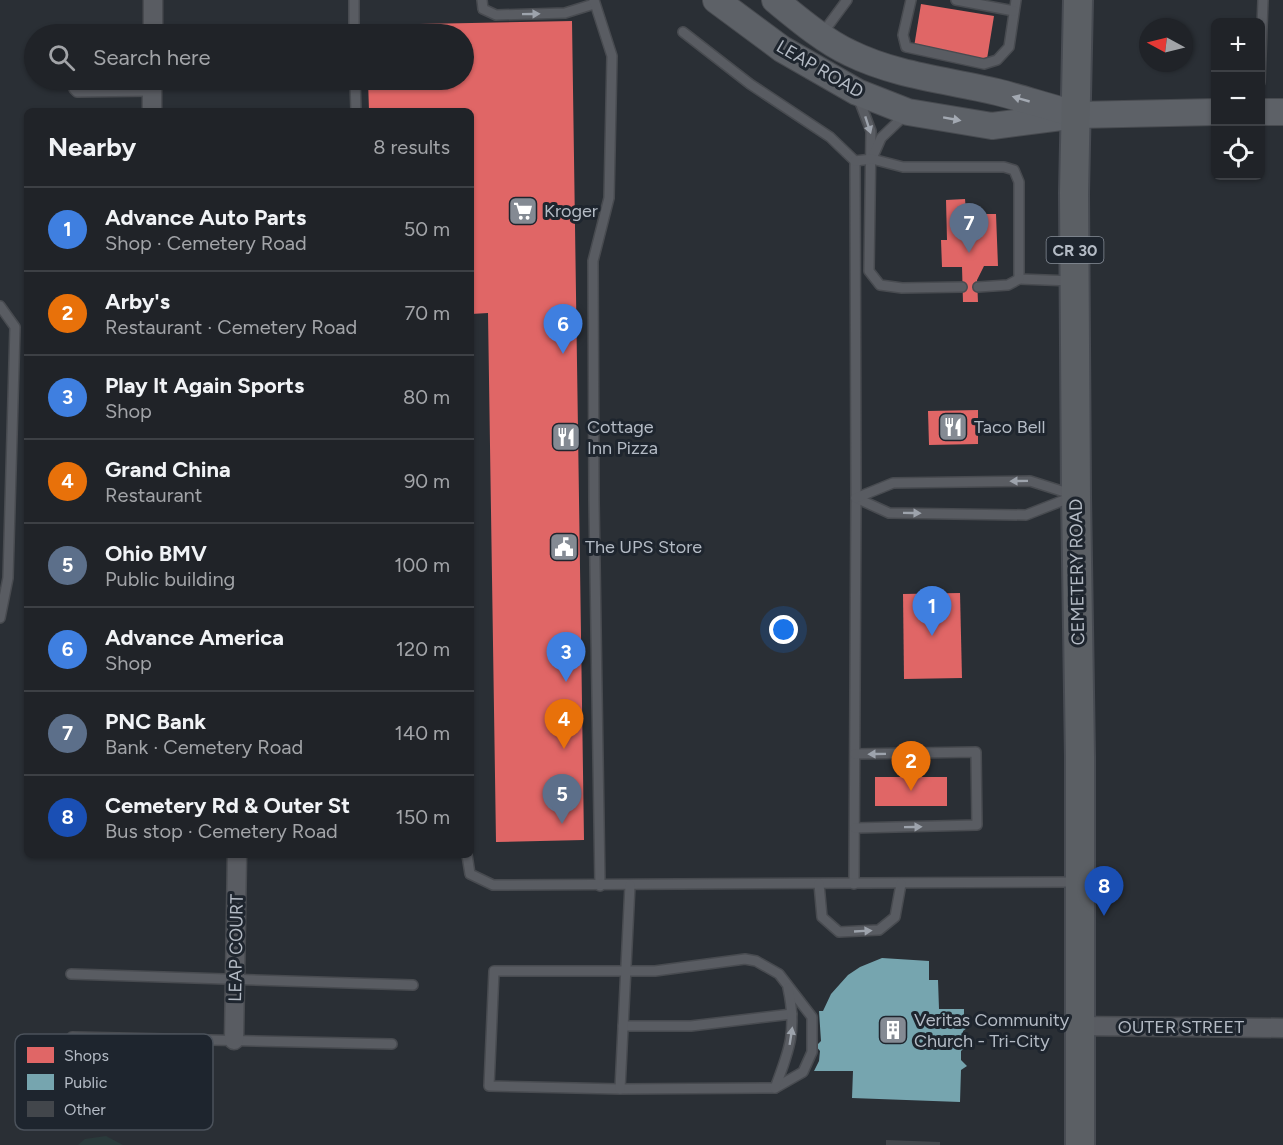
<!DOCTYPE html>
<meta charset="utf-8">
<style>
:root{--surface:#202328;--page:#282b30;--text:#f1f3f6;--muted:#a2a4a8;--line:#3d4045;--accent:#8c9099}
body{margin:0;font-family:Figtree,sans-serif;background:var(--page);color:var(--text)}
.controls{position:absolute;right:18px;top:18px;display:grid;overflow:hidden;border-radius:9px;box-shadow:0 2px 4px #0004}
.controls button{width:54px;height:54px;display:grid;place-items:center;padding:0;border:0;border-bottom:2px solid var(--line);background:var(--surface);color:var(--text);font:30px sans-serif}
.compass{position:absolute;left:1139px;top:18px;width:54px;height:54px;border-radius:50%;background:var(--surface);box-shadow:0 2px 4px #0004;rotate:277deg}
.you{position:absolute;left:784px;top:630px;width:21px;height:21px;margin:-15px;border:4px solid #fff;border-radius:50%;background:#1a73e8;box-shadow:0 0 0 9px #1a73e833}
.badge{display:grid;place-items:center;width:39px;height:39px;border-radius:50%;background:var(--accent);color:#fff;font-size:20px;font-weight:700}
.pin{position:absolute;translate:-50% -50px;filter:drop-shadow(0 2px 3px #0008)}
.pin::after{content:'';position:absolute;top:32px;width:21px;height:18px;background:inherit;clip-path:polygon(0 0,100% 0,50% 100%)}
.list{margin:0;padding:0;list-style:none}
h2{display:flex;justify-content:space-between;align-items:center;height:78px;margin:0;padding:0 24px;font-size:26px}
h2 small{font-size:20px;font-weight:400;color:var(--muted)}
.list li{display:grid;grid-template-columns:39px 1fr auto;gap:18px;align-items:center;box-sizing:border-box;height:84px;padding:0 24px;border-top:2px solid var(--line)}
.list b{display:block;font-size:22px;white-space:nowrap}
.list p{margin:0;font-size:20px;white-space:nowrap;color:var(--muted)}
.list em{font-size:20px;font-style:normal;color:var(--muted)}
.icon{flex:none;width:33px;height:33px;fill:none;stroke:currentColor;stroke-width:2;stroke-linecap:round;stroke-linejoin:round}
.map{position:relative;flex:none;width:1283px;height:1145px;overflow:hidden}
.search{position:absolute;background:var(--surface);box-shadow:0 2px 4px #0004;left:24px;top:24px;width:450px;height:66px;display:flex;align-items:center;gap:15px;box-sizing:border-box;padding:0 21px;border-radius:33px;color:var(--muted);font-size:22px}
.panel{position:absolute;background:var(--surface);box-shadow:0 2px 4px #0004;left:24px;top:108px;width:450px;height:750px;border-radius:9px}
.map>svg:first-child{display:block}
</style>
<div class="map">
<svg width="1283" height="1145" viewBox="0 0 1283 1145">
<rect width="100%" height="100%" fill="#2a2f35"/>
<!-- green -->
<path fill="#2a3a3b" d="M106 1136 123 1145H78L85 1139Z"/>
<!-- shops -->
<g fill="#e06666">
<path d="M921 4 994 16 987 59 914 47Z"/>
<path d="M572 21 584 840 496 842 488 313 471 314V111H369L368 80H464V34H368V25Z"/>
<path d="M965 199 966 211H975V214H996L998 266H984L977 280 978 302H963L962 267H942L941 240H947L946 200Z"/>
<path d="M978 410V444L929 445 928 411Z"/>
<path d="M960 593 962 678 904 679 903 594Z"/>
<rect x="875" y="777" width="72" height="29"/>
</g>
<!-- public -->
<path fill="#76a5af" d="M882 958 929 961V980H938L939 1009H964V1024L967 1028 963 1031V1042L966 1047 961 1051V1060L967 1066 961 1070 960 1102 852 1098 853 1071H814L819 1061 820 1051 816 1046 821 1041 819 1011H823L831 994 848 975 860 967Z"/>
<!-- building -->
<path fill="#42464b" d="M886 1140 940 1142V1145H886Z"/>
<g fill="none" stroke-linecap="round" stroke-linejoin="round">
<!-- lane casing -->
<g stroke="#484b50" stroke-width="12">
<g id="lane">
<path d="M354 0V34"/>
<path d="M482 0 483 9 496 15 565 13 594 4"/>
<path d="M594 0 612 56 609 198 593 261 594 501 600 886"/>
<path d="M911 0 903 35 906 47 984 64 997 60 1009 47 1016 0"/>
<path d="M956 0 1014 11"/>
<path d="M683 32 750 84 830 137 855 161 856 498 854 884"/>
<path d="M822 34 847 0"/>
<path d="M74 80V89L77 92 152 91"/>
<path d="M355 80 356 111"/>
<path d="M1260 82 1263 0"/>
<path d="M858 97 871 131 869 271 880 285 902 288 962 287"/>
<path d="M874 154 881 138 906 114"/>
<path d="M855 161 872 159 903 167H1004L1014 170 1019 182V279L1072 281"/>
<path d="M978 287 1008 285 1019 279"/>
<path d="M0 306 15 327 8 578 0 618"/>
<path d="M856 498 889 513 1026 515 1072 497"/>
<path d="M856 498 893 483 1030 481 1071 494"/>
<path d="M855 828 977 825 976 752 855 754"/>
<path d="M467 855 470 874 493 885 1077 882"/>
<path d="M819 884 822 917 839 932 879 930 895 917 901 884"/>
<path d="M745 959 756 961 779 974 812 1017V1052L803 1072 775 1088 620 1089 489 1086 494 971H655Z"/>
<path d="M71 974 413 985"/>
<path d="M623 1026H691L792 1014"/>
<path d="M72 1037 392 1044"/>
<path d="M775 1088C790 1049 797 1030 788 988"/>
<path d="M620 1089 630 885"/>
</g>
</g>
<!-- street casing -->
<g stroke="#484b50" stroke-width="21">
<g id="street">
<path d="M153 34V0"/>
<path d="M152 111V80"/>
<path d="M1079 1026 1283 1028"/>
<path d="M234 1040 237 855"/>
</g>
</g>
<!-- secondary casing -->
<g stroke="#484b50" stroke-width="28">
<g id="secondary">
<path d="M716 0 782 49 857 92 908 112 992 126 1077 115 1216 112"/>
<path d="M775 0C797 18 824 41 850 53 897 76 948 80 997 92 1021 98 1045 106 1068 112"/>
<path d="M1260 112H1283"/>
</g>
</g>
<!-- primary casing -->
<g stroke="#474b52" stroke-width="32">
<path id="primary" d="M1078 0 1074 193 1076 496 1080 757V1145"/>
</g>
<!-- lane -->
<use href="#lane" stroke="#595c62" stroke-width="9"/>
<!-- street -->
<use href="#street" stroke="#595c62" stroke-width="18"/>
<!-- secondary -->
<use href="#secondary" stroke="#5d6167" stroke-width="26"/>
<!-- primary -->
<use href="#primary" stroke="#5b5f64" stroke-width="28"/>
</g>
<!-- one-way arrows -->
<defs><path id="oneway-solid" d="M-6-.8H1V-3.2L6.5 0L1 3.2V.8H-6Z" transform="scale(1.5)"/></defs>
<g fill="#9da3ac">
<use href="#oneway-solid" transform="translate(531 14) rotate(-1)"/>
<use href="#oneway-solid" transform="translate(868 125) rotate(72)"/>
<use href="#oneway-solid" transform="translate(1019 481) rotate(179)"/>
<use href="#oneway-solid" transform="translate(912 513) rotate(1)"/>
<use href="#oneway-solid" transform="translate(877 754) rotate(179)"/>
<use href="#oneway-solid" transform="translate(913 827) rotate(-1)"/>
<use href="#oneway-solid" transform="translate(863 931) rotate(-3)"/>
<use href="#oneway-solid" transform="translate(791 1036) rotate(-81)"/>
</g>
<g fill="#a3a9b2">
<use href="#oneway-solid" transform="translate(1021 99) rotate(-164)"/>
<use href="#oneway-solid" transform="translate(952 119) rotate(10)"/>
</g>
<!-- icons -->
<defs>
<g id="supermarket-square" transform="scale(1.5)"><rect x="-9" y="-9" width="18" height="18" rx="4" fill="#848a93" stroke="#1e252e"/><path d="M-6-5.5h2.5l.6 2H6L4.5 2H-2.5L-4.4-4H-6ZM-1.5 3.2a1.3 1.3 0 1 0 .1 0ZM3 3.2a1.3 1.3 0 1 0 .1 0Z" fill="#fff"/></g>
<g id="restaurant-square" transform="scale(1.5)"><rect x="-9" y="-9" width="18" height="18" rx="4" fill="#848a93" stroke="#1e252e"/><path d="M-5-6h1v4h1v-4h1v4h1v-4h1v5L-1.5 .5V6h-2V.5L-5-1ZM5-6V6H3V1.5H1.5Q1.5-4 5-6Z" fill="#fff"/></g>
<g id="civic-square" transform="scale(1.5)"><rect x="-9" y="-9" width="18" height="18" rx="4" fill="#848a93" stroke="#1e252e"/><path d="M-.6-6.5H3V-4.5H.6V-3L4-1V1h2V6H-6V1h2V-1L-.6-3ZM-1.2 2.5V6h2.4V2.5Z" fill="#fff"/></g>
<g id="building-square" transform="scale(1.5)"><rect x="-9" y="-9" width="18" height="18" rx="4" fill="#848a93" stroke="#1e252e"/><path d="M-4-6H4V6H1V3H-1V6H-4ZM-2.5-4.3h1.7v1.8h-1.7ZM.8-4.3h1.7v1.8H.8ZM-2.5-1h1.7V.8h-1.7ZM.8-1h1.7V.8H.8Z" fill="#fff"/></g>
</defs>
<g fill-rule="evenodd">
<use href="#supermarket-square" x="523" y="211"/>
<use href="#restaurant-square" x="953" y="427"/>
<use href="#restaurant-square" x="566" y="437"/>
<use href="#civic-square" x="564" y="547"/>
<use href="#building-square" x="893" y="1030"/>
</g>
<g text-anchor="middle" stroke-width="6" stroke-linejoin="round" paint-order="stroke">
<!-- shield labels -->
<rect fill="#1e252e" stroke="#878e98" stroke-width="1.5" x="1046.5" y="237" width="57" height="26" rx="4.5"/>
<g font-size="16" font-weight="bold" fill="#b4bbc5">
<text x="1075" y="256">CR 30</text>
</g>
<!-- street labels -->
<g font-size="18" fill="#b4bbc5" stroke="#1e252e">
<text transform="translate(820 69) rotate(30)" y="6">LEAP ROAD</text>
<text transform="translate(1077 572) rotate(-91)" y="6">CEMETERY ROAD</text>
<text transform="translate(236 948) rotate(-89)" y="6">LEAP COURT</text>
<text x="1181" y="1033">OUTER STREET</text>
</g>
<!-- poi labels -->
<g font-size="18" fill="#b4bbc5" stroke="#1e252e" text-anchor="start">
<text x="544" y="217">Kroger</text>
<text x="587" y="433">Cottage<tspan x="587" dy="21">Inn Pizza</tspan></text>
<text x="974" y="433">Taco Bell</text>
<text x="585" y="553">The UPS Store</text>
<text x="914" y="1026">Veritas Community<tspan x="914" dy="21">Church - Tri-City</tspan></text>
</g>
</g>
<!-- legend -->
<rect x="15" y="1034" width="198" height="96" rx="9" fill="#1e252e" stroke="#4b525b" stroke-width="1.5"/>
<rect x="27" y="1047" width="27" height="16" fill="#e06666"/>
<rect x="27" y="1074" width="27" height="16" fill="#76a5af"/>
<rect x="27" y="1101" width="27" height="16" fill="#42464b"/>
<g font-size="16" fill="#b4bbc5">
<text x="64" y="1061">Shops</text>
<text x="64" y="1088">Public</text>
<text x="64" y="1115">Other</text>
</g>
</svg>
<div class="controls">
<button>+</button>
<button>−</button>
<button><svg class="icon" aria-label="locate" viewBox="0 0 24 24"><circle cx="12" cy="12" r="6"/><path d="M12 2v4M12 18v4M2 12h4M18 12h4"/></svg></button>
</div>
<svg class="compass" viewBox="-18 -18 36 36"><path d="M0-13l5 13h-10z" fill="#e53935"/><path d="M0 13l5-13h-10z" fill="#a2a4a8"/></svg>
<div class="you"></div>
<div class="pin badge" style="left:932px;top:636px;background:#3f7fe0">1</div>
<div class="pin badge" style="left:911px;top:791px;background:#e8710a">2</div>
<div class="pin badge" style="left:566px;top:682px;background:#3f7fe0">3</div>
<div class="pin badge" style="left:564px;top:749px;background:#e8710a">4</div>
<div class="pin badge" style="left:562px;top:824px;background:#5c6f8a">5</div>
<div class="pin badge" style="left:563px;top:354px;background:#3f7fe0">6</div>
<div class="pin badge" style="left:969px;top:253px;background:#5c6f8a">7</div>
<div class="pin badge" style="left:1104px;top:916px;background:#1a4fb4">8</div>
<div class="search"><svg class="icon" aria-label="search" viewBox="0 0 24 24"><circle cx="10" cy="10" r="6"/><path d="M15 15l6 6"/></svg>Search here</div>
<section class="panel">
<h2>Nearby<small>8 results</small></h2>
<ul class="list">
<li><span class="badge" style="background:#3f7fe0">1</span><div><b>Advance Auto Parts</b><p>Shop · Cemetery Road</p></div><em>50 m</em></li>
<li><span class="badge" style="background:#e8710a">2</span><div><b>Arby's</b><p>Restaurant · Cemetery Road</p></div><em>70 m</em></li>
<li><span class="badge" style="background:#3f7fe0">3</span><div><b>Play It Again Sports</b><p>Shop</p></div><em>80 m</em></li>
<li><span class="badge" style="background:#e8710a">4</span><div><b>Grand China</b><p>Restaurant</p></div><em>90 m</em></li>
<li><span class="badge" style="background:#5c6f8a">5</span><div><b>Ohio BMV</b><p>Public building</p></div><em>100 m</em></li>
<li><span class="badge" style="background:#3f7fe0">6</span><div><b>Advance America</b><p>Shop</p></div><em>120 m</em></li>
<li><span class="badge" style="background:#5c6f8a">7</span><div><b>PNC Bank</b><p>Bank · Cemetery Road</p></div><em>140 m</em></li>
<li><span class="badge" style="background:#1a4fb4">8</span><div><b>Cemetery Rd &amp; Outer St</b><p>Bus stop · Cemetery Road</p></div><em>150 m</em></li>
</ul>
</section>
</div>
